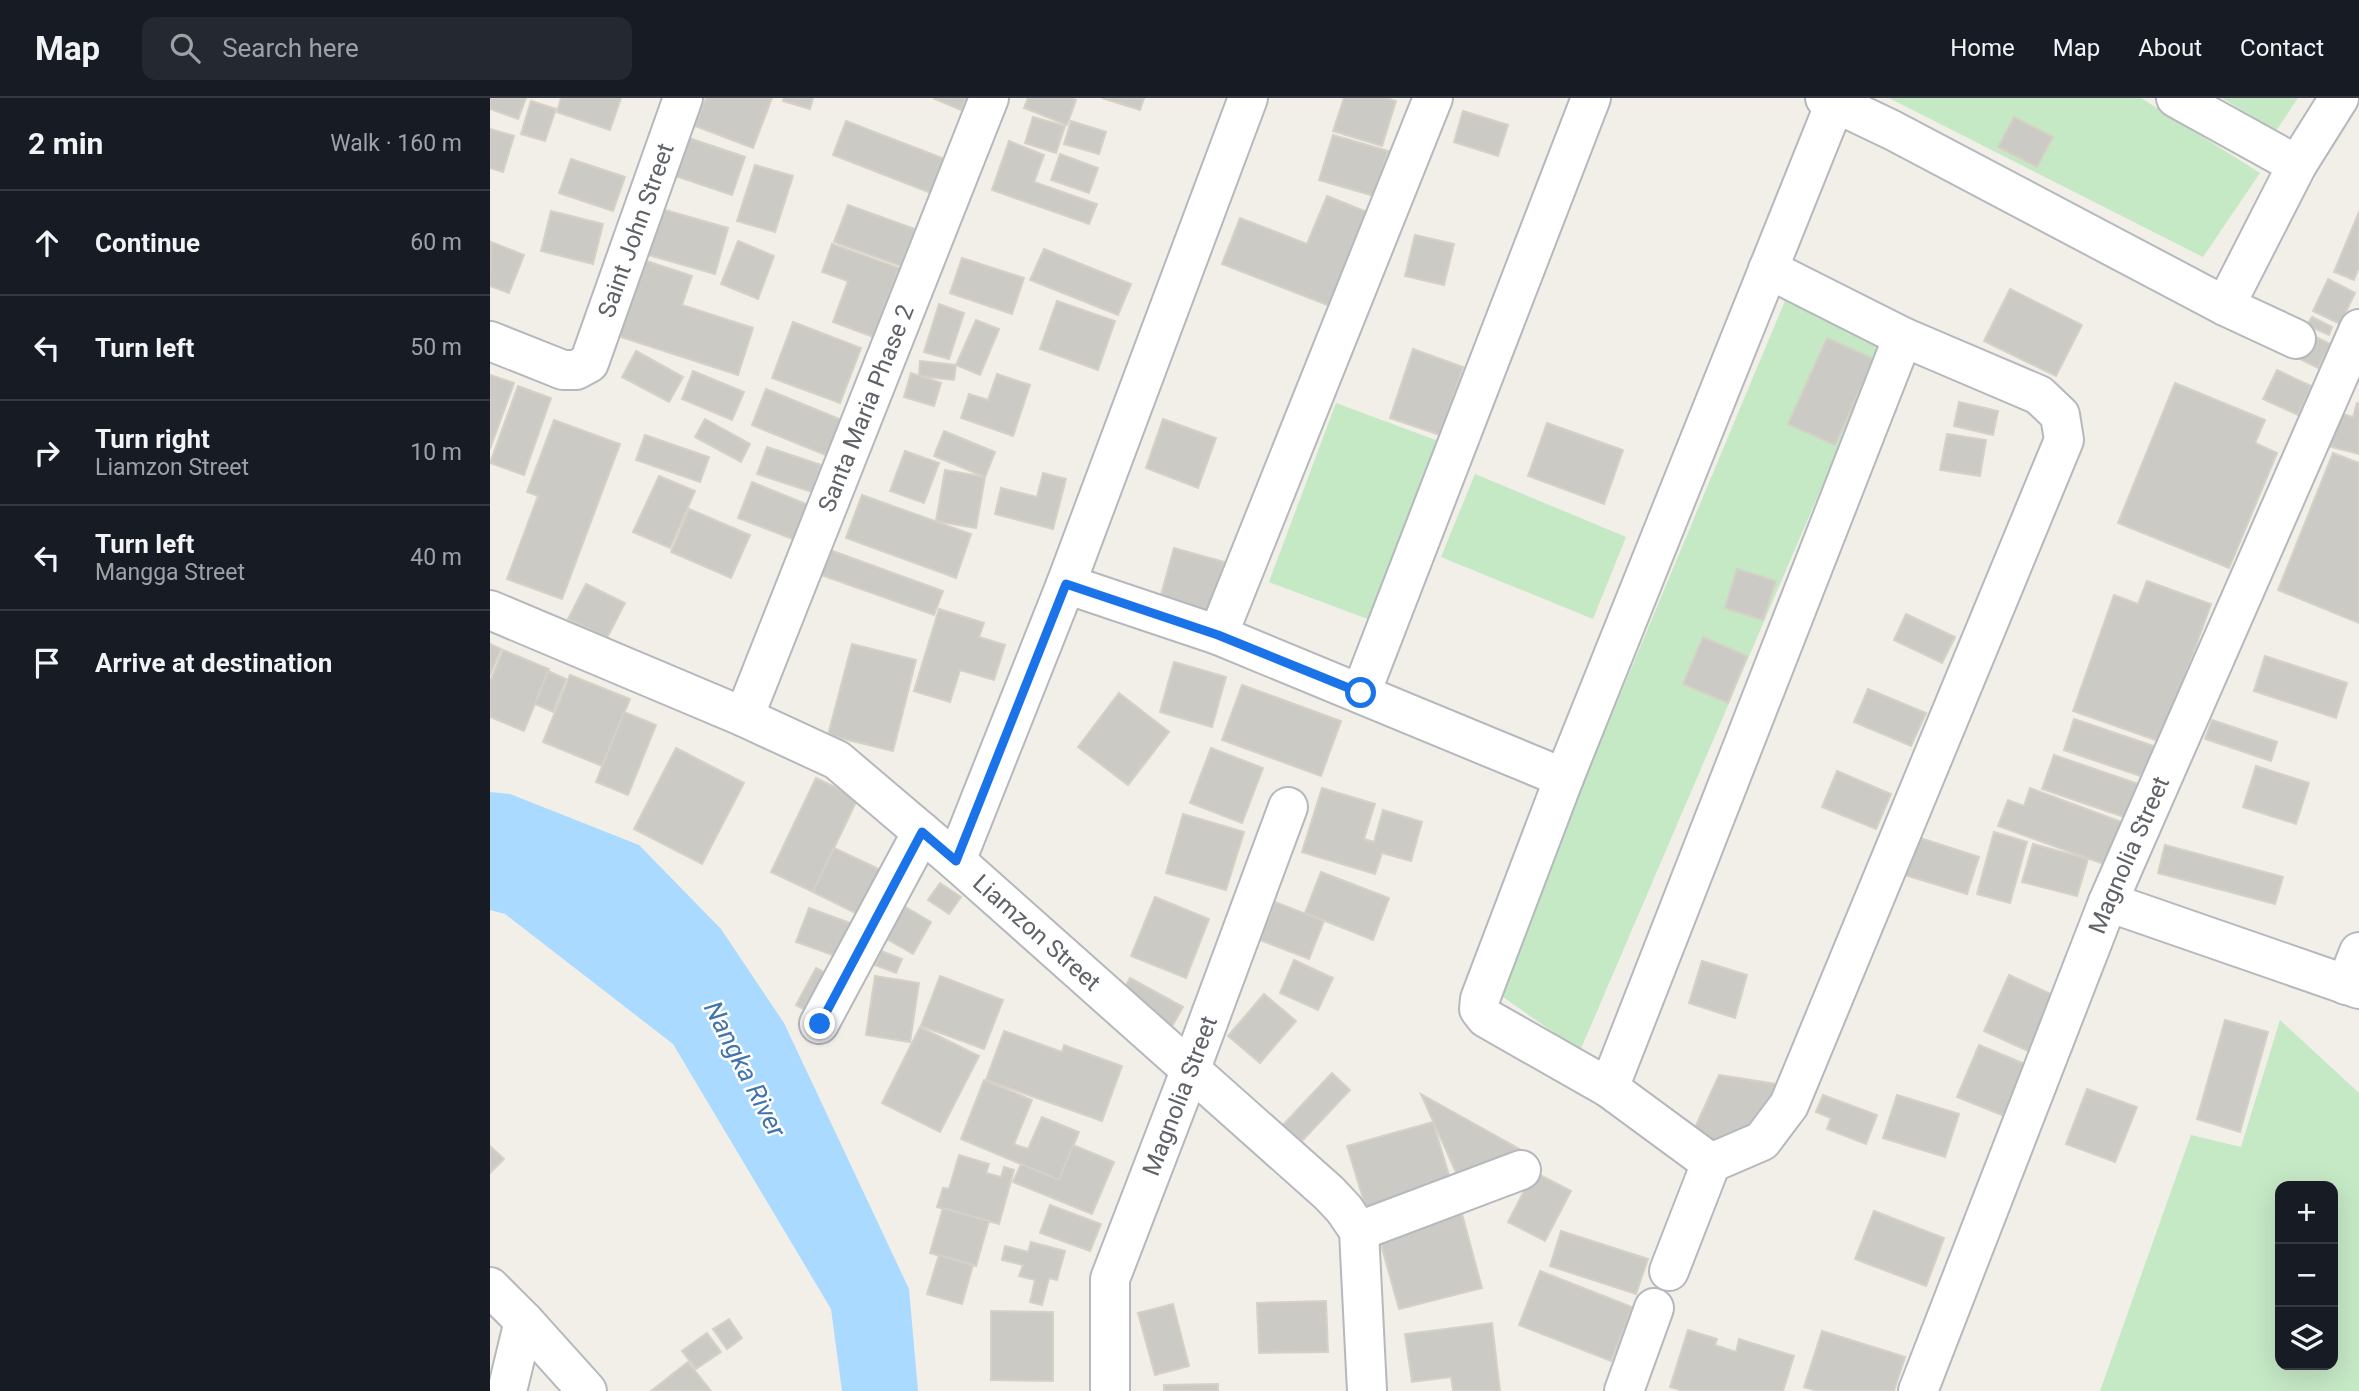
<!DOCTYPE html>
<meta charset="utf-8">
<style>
:root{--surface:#171b24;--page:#242831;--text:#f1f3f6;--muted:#9ea1a6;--line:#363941}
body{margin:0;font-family:Roboto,sans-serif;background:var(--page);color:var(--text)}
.controls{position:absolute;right:21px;bottom:21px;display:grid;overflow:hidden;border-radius:14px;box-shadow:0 7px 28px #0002}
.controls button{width:63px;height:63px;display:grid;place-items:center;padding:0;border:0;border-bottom:2px solid var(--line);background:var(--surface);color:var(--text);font:35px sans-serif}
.stop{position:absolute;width:21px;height:21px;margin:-16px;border:5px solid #1a73e8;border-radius:50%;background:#fff}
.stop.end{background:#1a73e8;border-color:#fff;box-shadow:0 2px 7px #0008}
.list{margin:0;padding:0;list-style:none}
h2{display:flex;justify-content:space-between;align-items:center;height:91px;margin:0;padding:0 28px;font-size:30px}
h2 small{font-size:23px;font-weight:400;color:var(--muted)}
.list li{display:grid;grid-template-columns:46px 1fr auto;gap:21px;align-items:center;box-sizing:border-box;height:105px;padding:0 28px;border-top:2px solid var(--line)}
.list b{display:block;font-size:26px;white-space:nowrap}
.list p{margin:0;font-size:23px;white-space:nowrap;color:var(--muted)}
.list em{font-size:23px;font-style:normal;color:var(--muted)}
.icon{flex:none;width:38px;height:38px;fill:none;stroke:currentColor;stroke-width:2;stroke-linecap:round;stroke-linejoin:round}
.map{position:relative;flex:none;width:1869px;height:1293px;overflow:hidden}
header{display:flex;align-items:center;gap:42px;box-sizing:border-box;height:98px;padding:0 35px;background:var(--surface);border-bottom:2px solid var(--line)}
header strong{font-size:33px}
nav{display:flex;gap:38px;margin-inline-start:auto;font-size:24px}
.search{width:490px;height:63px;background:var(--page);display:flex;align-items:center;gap:18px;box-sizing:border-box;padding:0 24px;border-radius:14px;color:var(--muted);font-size:26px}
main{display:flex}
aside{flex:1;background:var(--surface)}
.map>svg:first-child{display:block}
</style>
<header>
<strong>Map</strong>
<div class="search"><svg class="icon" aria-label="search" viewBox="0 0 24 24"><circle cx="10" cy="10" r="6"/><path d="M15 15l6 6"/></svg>Search here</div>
<nav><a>Home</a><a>Map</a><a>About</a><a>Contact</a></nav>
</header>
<main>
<aside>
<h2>2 min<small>Walk · 160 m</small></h2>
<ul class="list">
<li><svg class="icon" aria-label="ahead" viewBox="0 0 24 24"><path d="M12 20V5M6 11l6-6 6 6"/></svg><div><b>Continue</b></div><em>60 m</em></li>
<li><svg class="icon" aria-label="left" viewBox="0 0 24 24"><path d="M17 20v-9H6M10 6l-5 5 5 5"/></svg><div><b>Turn left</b></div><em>50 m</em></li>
<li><svg class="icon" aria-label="right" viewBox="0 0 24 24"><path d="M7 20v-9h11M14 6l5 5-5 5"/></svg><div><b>Turn right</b><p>Liamzon Street</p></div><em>10 m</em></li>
<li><svg class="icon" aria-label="left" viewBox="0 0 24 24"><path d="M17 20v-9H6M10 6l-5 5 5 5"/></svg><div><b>Turn left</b><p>Mangga Street</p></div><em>40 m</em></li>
<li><svg class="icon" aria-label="arrive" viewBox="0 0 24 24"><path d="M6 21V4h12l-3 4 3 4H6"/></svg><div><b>Arrive at destination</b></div></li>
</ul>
</aside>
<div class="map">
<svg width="1869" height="1293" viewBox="0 0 1869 1293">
<rect width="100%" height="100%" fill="#f1efe8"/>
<!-- green -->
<g fill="#c5e8c5" fill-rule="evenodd">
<path d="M1399 0H1651L1770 75 1713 159Z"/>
<path d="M1732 0H1808L1786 33Z"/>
<path d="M1297 198 1392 248 1090 953 1006 894Z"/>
<path d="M846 305 951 344 883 523 779 484Z"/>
<path d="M985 376 1136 439 1103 521 951 459Z"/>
<path d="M1790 922 1869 995V1293H1610L1701 1037 1751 1049ZM1790 1088H1843V1267H1790Z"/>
</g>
<!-- water -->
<path fill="#aadaff" d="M0 694 20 696 149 747 231 831 294 925 419 1191 428 1293H352L341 1211 183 946 15 816 0 812Z"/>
<!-- building -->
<g fill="#cccac5" stroke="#d6d1c6" stroke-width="2">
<path d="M0 0H36L28 21 0 11Z"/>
<path d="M71 0H131L120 32 67 14Z"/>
<path d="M216 0H282L263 50 205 28Z"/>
<path d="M294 0H323L320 11 293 3Z"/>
<path d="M443 0H476L471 12Z"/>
<path d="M538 0H581L586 2 577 27 534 10Z"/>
<path d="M612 0H654L650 12Z"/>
<path d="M854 0H895L906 3 892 48 843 33Z"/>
<path d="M41 3 66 11 55 43 31 36Z"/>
<path d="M973 13 1018 27 1008 58 964 44Z"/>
<path d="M543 19 575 28 566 55 535 45Z"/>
<path d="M1524 19 1563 39 1547 69 1508 49Z"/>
<path d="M356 23 460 63 446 97 343 57Z"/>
<path d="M581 23 616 34 609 56 574 46Z"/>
<path d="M0 31 24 38 13 74 0 70Z"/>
<path d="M190 37 255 59 242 97 176 75Z"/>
<path d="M843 37 898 53 884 98 829 82Z"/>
<path d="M519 43 554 57 544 84 607 106 599 126 502 92Z"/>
<path d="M570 56 608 70 599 95 561 82Z"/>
<path d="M81 61 135 79 123 113 69 95Z"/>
<path d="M265 67 303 78 285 134 247 123Z"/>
<path d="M837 98 882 116 845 210 732 166 750 120 817 146Z"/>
<path d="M358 107 425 131 411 168 344 144Z"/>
<path d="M161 108 238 130 225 176 148 154Z"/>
<path d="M61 113 113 126 103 166 51 153Z"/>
<path d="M1869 114V169L1864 182 1844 174Z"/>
<path d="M925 137 964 146 954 187 915 178Z"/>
<path d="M248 143 284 158 268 201 231 186Z"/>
<path d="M1 144 34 157 19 195 0 188Z"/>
<path d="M342 146 409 170 383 239 343 224 358 183 332 174Z"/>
<path d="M554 151 641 186 628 217 540 182Z"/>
<path d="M144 159 202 178 192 207 263 230 248 277 119 235Z"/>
<path d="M472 160 534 180 522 216 460 195Z"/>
<path d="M1838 181 1865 195 1850 226 1823 213Z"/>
<path d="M1520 191 1592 227 1566 278 1494 243Z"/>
<path d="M567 203 625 223 608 272 550 251Z"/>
<path d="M449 206 474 215 459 261 434 254Z"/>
<path d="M1822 219 1842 229 1839 237 1817 227Z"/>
<path d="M486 222 509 231 490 277 466 267Z"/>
<path d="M303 224 371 250 350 305 282 280Z"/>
<path d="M1812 232 1840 246 1828 270 1800 256Z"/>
<path d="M1337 240 1384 261 1345 347 1298 326Z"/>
<path d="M923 251 973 269 950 337 900 320Z"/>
<path d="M146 253 193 279 179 304 132 279Z"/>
<path d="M430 263 466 267 464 282 429 278Z"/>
<path d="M1787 272 1821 288 1808 317 1773 301Z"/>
<path d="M203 273 254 294 242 322 192 301Z"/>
<path d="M421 275 451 285 444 308 414 299Z"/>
<path d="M507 276 540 287 523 338 471 320 479 296 498 302Z"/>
<path d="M0 277 24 285 0 351Z"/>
<path d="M1685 285 1775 322 1765 345 1787 355 1739 470 1628 425Z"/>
<path d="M28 288 61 300 34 377 0 365Z"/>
<path d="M276 291 352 322 338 358 262 327Z"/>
<path d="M1469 304 1508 313 1503 337 1464 328Z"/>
<path d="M1867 305 1869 306V356L1834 347 1842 313 1863 319Z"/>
<path d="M215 321 260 346 251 364 205 339Z"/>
<path d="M673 321 726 340 708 390 656 370Z"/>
<path d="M64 322 130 346 72 501 17 481 48 398 37 394Z"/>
<path d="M1057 325 1133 352 1114 406 1038 378Z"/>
<path d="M454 333 505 354 495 379 444 358Z"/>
<path d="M1457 336 1496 342 1490 378 1450 372Z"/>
<path d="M155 337 219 359 210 384 146 362Z"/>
<path d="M277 349 331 367 322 394 267 376Z"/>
<path d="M415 353 449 365 434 405 400 393Z"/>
<path d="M1843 355 1869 365V525L1788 492Z"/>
<path d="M455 372 495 379 486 430 446 423Z"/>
<path d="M553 375 576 381 563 431 505 416 511 390 547 399Z"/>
<path d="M169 378 205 393 180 450 143 434Z"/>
<path d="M262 384 326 410 313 445 248 420Z"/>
<path d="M372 397 481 436 466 480 356 440Z"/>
<path d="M199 411 260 437 241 480 181 454Z"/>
<path d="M684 450 734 464 719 518 669 504Z"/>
<path d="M340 452 453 493 444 517 331 477Z"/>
<path d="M1247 471 1286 483 1273 522 1235 510Z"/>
<path d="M1657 483 1721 506 1671 644 1583 613 1624 497 1648 506Z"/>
<path d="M96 486 135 505 117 540 78 521Z"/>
<path d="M449 511 494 525 489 539 515 547 504 582 470 572 460 604 424 593Z"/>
<path d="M1416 516 1465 539 1452 565 1404 542Z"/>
<path d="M1213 539 1257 558 1238 605 1193 586Z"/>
<path d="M0 546 11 551 0 577Z"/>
<path d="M362 546 426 562 403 653 338 637Z"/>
<path d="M13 552 59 571 34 633 0 619V584Z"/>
<path d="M1775 558 1857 585 1846 620 1764 593Z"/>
<path d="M684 564 736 579 722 629 670 614Z"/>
<path d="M58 573 76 581 63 614 45 606Z"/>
<path d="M80 577 140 601 112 668 53 644Z"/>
<path d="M752 587 851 623 831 678 732 642Z"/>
<path d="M1378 591 1436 615 1421 648 1364 624Z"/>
<path d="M629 595 679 634 638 687 588 649Z"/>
<path d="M134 614 166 627 138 697 106 684Z"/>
<path d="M1584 621 1669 650 1659 681 1574 652Z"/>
<path d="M1722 622 1787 644 1781 663 1715 641Z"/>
<path d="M186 650 254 685 212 766 144 731Z"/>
<path d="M721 650 773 670 752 725 700 705Z"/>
<path d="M1564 657 1648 686 1637 720 1552 691Z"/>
<path d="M1766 668 1819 685 1806 726 1753 709Z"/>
<path d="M1347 673 1401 696 1386 731 1332 709Z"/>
<path d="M326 680 368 700 323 794 281 774Z"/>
<path d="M832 690 885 706 874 741 884 744 893 712 932 724 921 763 892 755 885 776 812 754Z"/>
<path d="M1540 690 1637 726 1622 769 1508 728 1518 702 1534 708Z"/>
<path d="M693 716 754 734 736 792 676 775Z"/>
<path d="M1504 734 1537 744 1520 805 1487 796Z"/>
<path d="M1424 738 1489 759 1477 796 1412 776Z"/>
<path d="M1543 746 1598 761 1587 798 1532 784Z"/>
<path d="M1675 747 1793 779 1785 806 1668 775Z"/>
<path d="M344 750 393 773 371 818 323 794Z"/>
<path d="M831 774 899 800 883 842 815 815Z"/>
<path d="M450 785 471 799 459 816 438 802Z"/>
<path d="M665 799 719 821 696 880 641 858Z"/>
<path d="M407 804 441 824 423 856 388 836Z"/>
<path d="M785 804 834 823 819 861 770 842Z"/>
<path d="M319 810 366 827 354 861 306 844Z"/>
<path d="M391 853 412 861 406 875 385 867Z"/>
<path d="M804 862 843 880 828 912 790 895Z"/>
<path d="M1212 863 1257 877 1245 920 1199 905Z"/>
<path d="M326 870 350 883 330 920 306 907Z"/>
<path d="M1519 877 1563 897 1538 953 1494 933Z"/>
<path d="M385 878 429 885 420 944 376 937Z"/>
<path d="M450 878 513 902 494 951 431 928Z"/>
<path d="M640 880 693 909 680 932 627 903Z"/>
<path d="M774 896 806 923 770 965 738 938Z"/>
<path d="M1735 922 1778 934 1750 1034 1707 1021Z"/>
<path d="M430 929 489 958 450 1034 392 1005Z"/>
<path d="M514 933 572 954 574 947 632 968 612 1023 496 982Z"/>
<path d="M1489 947 1535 966 1514 1018 1467 999Z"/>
<path d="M842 975 860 992 810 1045 792 1028Z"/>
<path d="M1229 977 1293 987 1284 1013 1224 1049 1203 1034Z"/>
<path d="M494 982 542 1002 524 1046 538 1051 552 1019 589 1034 569 1082 471 1041Z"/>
<path d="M1597 991 1647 1009 1625 1064 1576 1046Z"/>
<path d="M931 996 1031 1052 968 1079Z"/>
<path d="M1333 997 1387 1017 1376 1046 1337 1031 1341 1020 1326 1014Z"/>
<path d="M1407 997 1469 1016 1455 1059 1393 1040Z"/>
<path d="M943 1024 964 1094 879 1120 857 1048Z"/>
<path d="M583 1047 624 1064 602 1116 523 1084 531 1066 569 1082Z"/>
<path d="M0 1048 14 1061 0 1075Z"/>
<path d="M469 1057 499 1066 496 1075 511 1079 514 1069 524 1072 509 1126 447 1109 453 1090 459 1091Z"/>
<path d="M1044 1074 1081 1093 1055 1143 1018 1124Z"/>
<path d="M560 1107 611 1126 600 1153 550 1135Z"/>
<path d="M453 1110 499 1123 486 1168 440 1155Z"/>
<path d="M1384 1113 1454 1140 1436 1188 1365 1161Z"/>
<path d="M972 1116 992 1190 909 1211 889 1139Z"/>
<path d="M1071 1133 1158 1161 1146 1196 1060 1168Z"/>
<path d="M541 1144 575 1153 567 1182 559 1180 552 1207 540 1204 545 1182 529 1178 533 1167 512 1162 515 1148 538 1154Z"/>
<path d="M449 1157 483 1167 472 1206 437 1196Z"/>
<path d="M1050 1173 1142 1209 1121 1263 1029 1227Z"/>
<path d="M836 1203 838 1254 769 1255 767 1205Z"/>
<path d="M683 1206 699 1268 665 1277 648 1215Z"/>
<path d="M501 1213 563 1214V1283L501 1282Z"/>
<path d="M239 1221 252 1240 237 1251 223 1231Z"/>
<path d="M1002 1225 1010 1293H963L961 1279 922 1284 915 1236Z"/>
<path d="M1198 1232 1227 1241 1225 1247 1246 1254 1249 1241 1304 1258 1293 1293H1193L1180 1289Z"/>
<path d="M1332 1233 1415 1259 1404 1293H1327L1314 1289Z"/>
<path d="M217 1235 231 1254 206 1271 192 1253Z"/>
<path d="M198 1264 221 1293H161Z"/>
<path d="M728 1286V1293H674V1287Z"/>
</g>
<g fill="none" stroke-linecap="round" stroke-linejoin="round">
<!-- minor casing -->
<g stroke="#b5b8bc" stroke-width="42">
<g id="minor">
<path d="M1335 0 1402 32 1735 208 1806 241"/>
<path d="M1686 0 1807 67"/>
<path d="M1735 208 1807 67 1849 0"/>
<path id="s1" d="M0 243 73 272H86L99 265 193 0"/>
<path d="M576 486 728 537 1074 680"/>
<path id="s2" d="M0 512 254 619 347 662 466 763 839 1095 854 1111 869 1133 877 1293"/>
<path d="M728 537 943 0"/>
<path d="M871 595 1101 0"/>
<path id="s3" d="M254 619 499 0"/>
<path d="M466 763 576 486 758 0"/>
<path d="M1618 804 1869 891"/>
<path d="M1856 887 1869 854"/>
<path d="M329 926 432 734"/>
<path d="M1119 990 1413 239"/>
<path d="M1221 1065 1119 990 996 920 989 911 990 901 1074 680 1347 0"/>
<path d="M869 1133 1031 1072"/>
<path d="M1179 1173 1221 1065 1272 1043 1299 1007 1574 342 1570 317 1549 297 1413 239 1278 171"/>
<path d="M0 1189 34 1223 97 1293"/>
<path d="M17 1293 34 1223"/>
<path id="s4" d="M620 1293V1181L700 973 798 709"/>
<path d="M1134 1293 1164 1210"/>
<path id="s5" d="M1428 1293 1618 804 1869 231"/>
</g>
</g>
<!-- minor -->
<use href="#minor" stroke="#fff" stroke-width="38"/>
</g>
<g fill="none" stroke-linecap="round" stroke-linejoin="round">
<!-- route -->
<path stroke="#1a73e8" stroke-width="9" d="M330 926 432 734 466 763 576 486 728 537 871 595"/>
</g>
<g text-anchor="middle" stroke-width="5" stroke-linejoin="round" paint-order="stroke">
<!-- street labels -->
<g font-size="24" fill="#5f6368" stroke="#fff">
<text dy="8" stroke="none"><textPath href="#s1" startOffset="247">Saint John Street</textPath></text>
<text dy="8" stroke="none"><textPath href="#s3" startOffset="332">Santa Maria Phase 2</textPath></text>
<text dy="8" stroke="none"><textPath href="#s5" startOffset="576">Magnolia Street</textPath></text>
<text dy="8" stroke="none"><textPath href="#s2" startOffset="642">Liamzon Street</textPath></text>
<text dy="8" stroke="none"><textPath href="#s4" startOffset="308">Magnolia Street</textPath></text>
</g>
<!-- water labels -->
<g font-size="26" font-style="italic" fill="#4174aa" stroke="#fff">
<text transform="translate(255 971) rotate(63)" y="9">Nangka River</text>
</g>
</g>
</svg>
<div class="controls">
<button>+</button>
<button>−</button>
<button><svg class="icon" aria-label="layers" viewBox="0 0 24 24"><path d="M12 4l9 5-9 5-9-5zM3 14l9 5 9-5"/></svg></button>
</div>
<div class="stop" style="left:871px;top:595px"></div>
<div class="stop end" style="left:330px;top:926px"></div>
</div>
</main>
